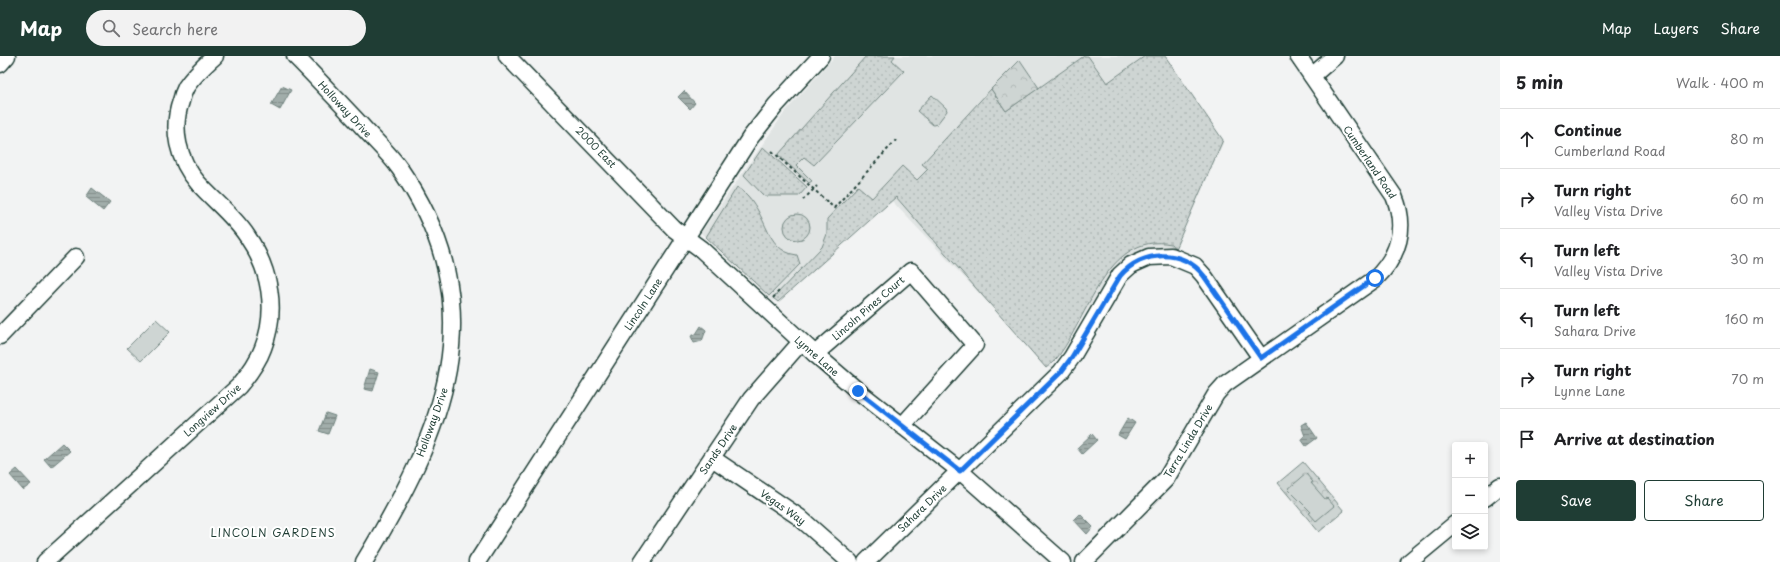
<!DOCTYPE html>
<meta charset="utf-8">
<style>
:root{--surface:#fff;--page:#f2f2f2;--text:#202124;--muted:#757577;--line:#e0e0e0;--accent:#1f3d34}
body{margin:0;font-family:"Playpen Sans",sans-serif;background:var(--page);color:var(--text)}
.controls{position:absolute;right:12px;bottom:12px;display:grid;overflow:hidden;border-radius:4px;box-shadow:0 2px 6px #0003}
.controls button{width:36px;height:36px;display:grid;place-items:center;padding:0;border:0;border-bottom:1px solid var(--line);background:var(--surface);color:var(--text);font:20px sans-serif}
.stop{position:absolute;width:12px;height:12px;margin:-9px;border:3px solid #1a73e8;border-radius:50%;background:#fff}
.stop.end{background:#1a73e8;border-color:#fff;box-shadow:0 1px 4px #0008}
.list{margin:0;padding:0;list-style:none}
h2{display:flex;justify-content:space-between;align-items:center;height:52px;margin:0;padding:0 16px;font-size:17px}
h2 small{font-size:13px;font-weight:400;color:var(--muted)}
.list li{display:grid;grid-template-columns:26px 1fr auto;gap:12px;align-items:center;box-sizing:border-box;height:60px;padding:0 16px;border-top:1px solid var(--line)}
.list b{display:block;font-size:15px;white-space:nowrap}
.list p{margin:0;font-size:13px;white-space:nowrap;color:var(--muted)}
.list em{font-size:13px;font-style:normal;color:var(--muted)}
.actions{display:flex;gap:8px;padding:12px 16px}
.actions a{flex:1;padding:9px 0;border:1px solid var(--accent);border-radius:4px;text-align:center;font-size:14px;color:var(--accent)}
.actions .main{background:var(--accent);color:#fff}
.icon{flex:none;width:22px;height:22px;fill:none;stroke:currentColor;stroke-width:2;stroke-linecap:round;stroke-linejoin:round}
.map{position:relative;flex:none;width:1500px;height:506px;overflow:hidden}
header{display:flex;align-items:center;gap:24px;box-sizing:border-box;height:56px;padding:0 20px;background:var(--accent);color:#fff}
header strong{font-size:19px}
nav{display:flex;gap:22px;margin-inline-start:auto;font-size:14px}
.search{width:280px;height:36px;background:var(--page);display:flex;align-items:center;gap:10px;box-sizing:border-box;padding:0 14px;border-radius:22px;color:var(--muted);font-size:15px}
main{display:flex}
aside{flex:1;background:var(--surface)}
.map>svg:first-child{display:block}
</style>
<header>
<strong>Map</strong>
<div class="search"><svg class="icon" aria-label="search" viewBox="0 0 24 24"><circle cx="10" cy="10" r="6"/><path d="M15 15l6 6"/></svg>Search here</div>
<nav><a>Map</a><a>Layers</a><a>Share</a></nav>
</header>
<main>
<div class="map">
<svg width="1500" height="506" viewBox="0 0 1500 506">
<defs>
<pattern id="grass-dots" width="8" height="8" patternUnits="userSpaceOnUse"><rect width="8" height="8" fill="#ced5d3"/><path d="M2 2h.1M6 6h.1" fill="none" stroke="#b0b8b6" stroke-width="1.8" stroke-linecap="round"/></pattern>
<pattern id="park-crowns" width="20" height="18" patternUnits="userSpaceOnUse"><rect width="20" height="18" fill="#ced5d3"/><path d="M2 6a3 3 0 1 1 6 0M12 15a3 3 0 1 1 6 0" fill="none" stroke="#b0b8b6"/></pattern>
<pattern id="water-rules" width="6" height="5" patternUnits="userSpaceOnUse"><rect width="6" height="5" fill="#a1adaa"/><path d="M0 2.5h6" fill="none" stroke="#838e8b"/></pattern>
</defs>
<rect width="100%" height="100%" fill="#f2f3f3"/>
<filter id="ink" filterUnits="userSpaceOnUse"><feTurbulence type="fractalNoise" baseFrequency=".025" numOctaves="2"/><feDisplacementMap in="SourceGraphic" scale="8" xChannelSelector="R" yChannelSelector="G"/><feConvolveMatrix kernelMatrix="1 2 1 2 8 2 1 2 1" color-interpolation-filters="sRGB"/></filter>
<g filter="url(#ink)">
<!-- built -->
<path fill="#e0e4e3" d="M835 0H1163L1223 87 1174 195 1141 196 1114 212 1050 312 891 144 773 245 701 177 785 56Z"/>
<!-- grass -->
<g fill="url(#grass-dots)" stroke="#768984">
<path d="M866 0H895L892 4 904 15 814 109 804 101 796 109 812 125 809 127 778 99Z"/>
<path d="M1084 0H1088L1107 27 1145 0H1165L1223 84 1175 193 1171 188C1106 175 1088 263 1057 302 1054 305 1050 309 1046 312L896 141 778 246 773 242 822 191 827 178V163L858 130 872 142 902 110 917 124 928 113 922 108 991 33 1006 55Z"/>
<path d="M932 39 946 52 947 55 937 68 933 69 917 55Z"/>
<path d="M763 91 807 131 799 140H764L744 119Z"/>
<path d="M737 131C768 149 762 195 797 199L800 208 769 240 706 181Z"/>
<circle cx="797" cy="171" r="13"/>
</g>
<!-- park -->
<g fill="url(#park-crowns)" stroke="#768984">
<path d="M1020 4 1039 32 1006 55 991 33Z"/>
<path d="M1303 406 1344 455 1319 476 1278 427Z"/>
</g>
<!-- garden -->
<g fill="#ced5d3" stroke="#768984">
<path d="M156 263 170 276 141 305 127 292Z"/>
<path d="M1306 418 1313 426 1311 427 1325 443 1327 442 1334 450 1316 465 1309 457 1311 456 1288 433Z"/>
</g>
<!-- water -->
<g fill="url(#water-rules)" stroke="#6d807b">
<path d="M282 30 291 34 280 54 271 49Z"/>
<path d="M684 35 695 47 690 53 678 41Z"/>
<path d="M92 132 110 146 103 155 86 141Z"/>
<path d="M701 270 706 274 702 285 694 287 691 280 696 278Z"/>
<path d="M370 313 379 316 373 335 364 333Z"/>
<path d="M326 357 335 360 328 378 319 375Z"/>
<path d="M1128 362 1135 367 1125 383 1118 379Z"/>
<path d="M1306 366 1317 382 1306 390 1301 383 1305 380 1301 369Z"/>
<path d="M1092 378 1097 384 1082 398 1077 392Z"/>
<path d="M62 387 70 395 51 411 44 403Z"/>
<path d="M17 413 31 428 23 434 10 419Z"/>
<path d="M1080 458 1093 471 1087 478 1074 464Z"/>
</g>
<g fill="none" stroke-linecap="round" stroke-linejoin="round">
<!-- minor casing -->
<g stroke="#1f3d34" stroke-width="19">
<g id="minor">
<path d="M295 0C317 22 338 45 360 68 373 83 389 97 400 113 497 254 443 375 364 506"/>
<path d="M507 0 674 173 701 193 815 298 858 335 960 415 1063 506"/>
<path d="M0 8 7 0"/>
<path d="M1312 20 1335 0"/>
<path d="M0 280 76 201"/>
<path d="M815 298 911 215 975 289 902 370"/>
<path d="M712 402 799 461 850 506"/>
<path d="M1485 442 1500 430"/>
<path d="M45 506 239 330C249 318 258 306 263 292 278 254 270 213 247 180 234 160 214 145 198 127 178 104 171 73 181 45 182 40 184 35 186 31 194 19 205 9 215 0"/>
<path d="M477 506 750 82 776 49 821 0"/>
<path d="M642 506 751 343 801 286"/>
<path d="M866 506 1061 316 1072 301 1120 219 1131 209 1149 201 1171 200 1195 210 1204 220 1261 302"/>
<path d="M1084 506 1166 423 1216 338 1225 328 1375 223C1399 200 1407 171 1394 140L1298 0"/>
<path d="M1409 506 1455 468"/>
</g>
</g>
<!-- path -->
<g stroke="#1f3d34" stroke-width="2" stroke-dasharray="3 3" stroke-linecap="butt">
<path d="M772 95 834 152 896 84"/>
<path d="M803 144 817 130"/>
<path d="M773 242 779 235"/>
</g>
<!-- minor -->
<use href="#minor" stroke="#fff" stroke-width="16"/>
</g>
</g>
<g fill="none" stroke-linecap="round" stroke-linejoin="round" filter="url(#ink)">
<!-- route -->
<path stroke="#1a73e8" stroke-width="5" d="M858 335 960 415 1061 316 1072 301 1120 220C1142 194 1183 192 1204 220L1261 302 1375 222"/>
</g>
<g text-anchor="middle" stroke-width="4" stroke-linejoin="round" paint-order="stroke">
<!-- street labels -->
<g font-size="10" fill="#1f3d34" stroke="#fff">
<text transform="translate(345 53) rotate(47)" y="4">Holloway Drive</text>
<text transform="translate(596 91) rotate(46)" y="4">2000 East</text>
<text transform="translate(1370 106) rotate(56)" y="4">Cumberland Road</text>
<text transform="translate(643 248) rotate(-57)" y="4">Lincoln Lane</text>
<text transform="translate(868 252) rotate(-41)" y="4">Lincoln Pines Court</text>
<text transform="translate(817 300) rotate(41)" y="4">Lynne Lane</text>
<text transform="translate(212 354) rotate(-42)" y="4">Longview Drive</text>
<text transform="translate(432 366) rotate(-70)" y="4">Holloway Drive</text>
<text transform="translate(1188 385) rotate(-59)" y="4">Terra Linda Drive</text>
<text transform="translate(718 393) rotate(-56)" y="4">Sands Drive</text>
<text transform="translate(783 451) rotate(35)" y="4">Vegas Way</text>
<text transform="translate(922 452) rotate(-44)" y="4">Sahara Drive</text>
</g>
<!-- neighbourhood labels -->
<g font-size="11" letter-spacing="1" fill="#1f3d34" stroke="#fff">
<text x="273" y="481">LINCOLN GARDENS</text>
</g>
</g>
</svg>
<div class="controls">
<button>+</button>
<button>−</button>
<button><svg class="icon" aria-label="layers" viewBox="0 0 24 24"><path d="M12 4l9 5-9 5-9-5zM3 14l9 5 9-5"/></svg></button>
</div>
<div class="stop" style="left:1375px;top:222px"></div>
<div class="stop end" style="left:858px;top:335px"></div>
</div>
<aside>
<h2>5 min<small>Walk · 400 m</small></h2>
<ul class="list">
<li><svg class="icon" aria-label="ahead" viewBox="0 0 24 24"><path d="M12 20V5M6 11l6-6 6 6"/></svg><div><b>Continue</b><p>Cumberland Road</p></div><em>80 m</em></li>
<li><svg class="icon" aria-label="right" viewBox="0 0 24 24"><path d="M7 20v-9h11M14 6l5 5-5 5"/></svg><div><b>Turn right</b><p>Valley Vista Drive</p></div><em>60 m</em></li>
<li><svg class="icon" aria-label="left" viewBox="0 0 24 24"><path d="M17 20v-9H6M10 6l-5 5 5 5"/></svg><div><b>Turn left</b><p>Valley Vista Drive</p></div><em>30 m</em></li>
<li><svg class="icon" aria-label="left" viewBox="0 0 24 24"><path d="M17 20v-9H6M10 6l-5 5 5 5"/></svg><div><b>Turn left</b><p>Sahara Drive</p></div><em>160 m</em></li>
<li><svg class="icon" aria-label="right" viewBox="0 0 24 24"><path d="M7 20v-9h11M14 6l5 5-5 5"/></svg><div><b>Turn right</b><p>Lynne Lane</p></div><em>70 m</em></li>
<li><svg class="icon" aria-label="arrive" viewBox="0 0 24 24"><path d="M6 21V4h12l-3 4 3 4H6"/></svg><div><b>Arrive at destination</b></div></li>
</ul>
<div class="actions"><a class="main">Save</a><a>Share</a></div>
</aside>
</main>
